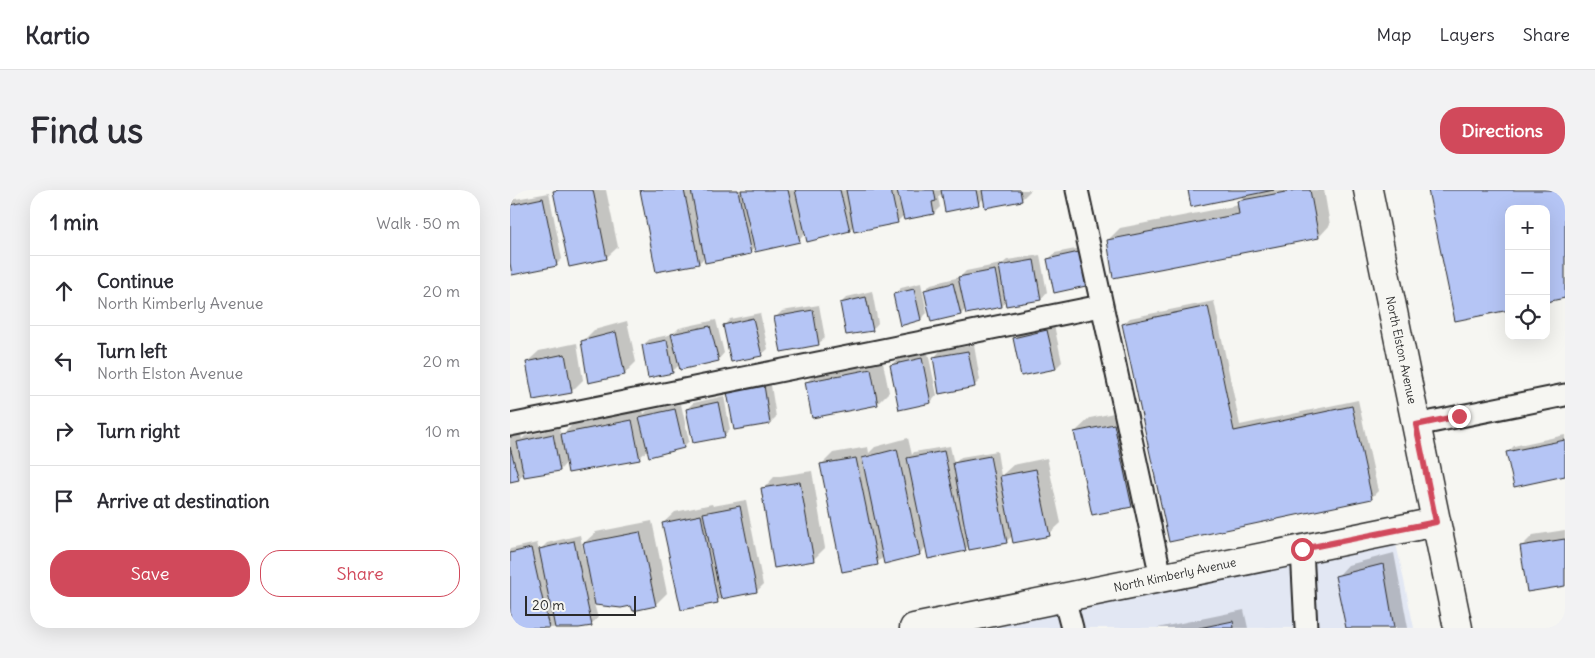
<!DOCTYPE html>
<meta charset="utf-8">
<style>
:root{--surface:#fff;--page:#f2f2f3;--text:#2b2b33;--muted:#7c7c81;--line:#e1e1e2;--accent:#d1495b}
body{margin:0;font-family:Delius,sans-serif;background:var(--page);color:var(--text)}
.controls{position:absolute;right:15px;top:15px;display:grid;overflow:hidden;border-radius:10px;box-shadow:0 5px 20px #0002}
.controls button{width:45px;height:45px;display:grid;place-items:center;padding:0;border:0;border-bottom:1px solid var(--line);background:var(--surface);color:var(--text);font:25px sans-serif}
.scale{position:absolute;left:15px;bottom:12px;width:111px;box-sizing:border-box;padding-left:5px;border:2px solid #2b2b2b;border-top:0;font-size:14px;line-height:18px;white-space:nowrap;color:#2b2b2b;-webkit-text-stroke:4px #f6f6f2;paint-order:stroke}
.stop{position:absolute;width:15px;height:15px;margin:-11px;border:4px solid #d1495b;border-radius:50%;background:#fff}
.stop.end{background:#d1495b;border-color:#fff;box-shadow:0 1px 5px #0008}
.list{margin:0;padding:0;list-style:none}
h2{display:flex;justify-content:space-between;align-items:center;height:65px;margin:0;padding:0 20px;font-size:21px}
h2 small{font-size:16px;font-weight:400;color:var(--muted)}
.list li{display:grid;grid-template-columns:32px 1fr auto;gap:15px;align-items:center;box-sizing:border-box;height:70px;padding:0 20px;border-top:1px solid var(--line)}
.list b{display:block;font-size:19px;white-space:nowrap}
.list p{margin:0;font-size:16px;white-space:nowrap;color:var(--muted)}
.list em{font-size:16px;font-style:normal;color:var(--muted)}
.actions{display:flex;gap:10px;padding:15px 20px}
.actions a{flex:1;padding:11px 0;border:1px solid var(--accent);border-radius:20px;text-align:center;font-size:18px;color:var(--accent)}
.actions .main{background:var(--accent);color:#fff}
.icon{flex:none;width:28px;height:28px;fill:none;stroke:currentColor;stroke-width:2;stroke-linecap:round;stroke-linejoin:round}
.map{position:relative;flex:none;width:1055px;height:438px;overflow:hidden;border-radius:20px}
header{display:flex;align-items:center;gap:30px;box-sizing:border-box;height:70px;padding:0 25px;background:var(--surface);border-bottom:1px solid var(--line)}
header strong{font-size:24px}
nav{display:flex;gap:28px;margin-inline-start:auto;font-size:18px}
.intro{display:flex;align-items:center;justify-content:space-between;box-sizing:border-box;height:120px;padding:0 30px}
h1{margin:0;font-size:35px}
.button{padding:12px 22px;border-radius:20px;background:var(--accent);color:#fff;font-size:18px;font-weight:700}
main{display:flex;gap:30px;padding:0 30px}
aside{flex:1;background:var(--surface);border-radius:20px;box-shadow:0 5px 20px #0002}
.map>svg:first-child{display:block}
</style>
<header>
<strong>Kartio</strong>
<nav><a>Map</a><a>Layers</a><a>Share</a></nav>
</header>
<div class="intro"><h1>Find us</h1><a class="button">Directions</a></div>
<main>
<aside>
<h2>1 min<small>Walk · 50 m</small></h2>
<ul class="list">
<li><svg class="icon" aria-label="ahead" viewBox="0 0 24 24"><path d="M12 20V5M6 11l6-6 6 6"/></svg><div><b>Continue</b><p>North Kimberly Avenue</p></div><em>20 m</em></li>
<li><svg class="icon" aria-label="left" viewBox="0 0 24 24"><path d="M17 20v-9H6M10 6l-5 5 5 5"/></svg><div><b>Turn left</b><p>North Elston Avenue</p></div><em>20 m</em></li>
<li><svg class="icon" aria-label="right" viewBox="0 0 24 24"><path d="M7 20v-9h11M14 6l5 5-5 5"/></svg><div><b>Turn right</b></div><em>10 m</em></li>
<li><svg class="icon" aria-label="arrive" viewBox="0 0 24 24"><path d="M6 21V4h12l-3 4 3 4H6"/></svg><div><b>Arrive at destination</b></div></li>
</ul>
<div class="actions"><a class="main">Save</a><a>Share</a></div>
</aside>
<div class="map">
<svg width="1055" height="438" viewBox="0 0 1055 438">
<rect width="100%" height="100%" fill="#f6f6f2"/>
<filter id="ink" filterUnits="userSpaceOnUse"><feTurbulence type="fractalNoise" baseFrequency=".02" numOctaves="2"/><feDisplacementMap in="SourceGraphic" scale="10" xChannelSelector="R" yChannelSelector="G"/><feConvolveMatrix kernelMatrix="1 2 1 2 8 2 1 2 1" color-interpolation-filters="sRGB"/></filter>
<g filter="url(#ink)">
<!-- built -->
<path fill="#e2e7f3" d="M886 353 904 438H469Z"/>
<!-- shadow -->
<g fill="#0003">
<path d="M46 0H96L108 57 96 68 45 2Z"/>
<path d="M131 0H521L511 10 474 8 468 14 432 3 428 7 430 17 424 23 394 25 387 32 344 36 339 40 296 43 289 50 245 58 240 62 195 67 189 73Z"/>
<path d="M679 0H814L820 35 809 47 604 87 598 50 610 38 729 15 728 12 736 4Z"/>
<path d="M39 3 52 69 46 75 0 66V10Z"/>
<path d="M576 57 582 89 576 95 539 69 545 63Z"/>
<path d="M530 65 537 102 531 109 497 111 492 116 456 119 451 124 415 100 421 94 450 87 456 81 491 74V75L497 70Z"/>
<path d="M411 93 417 123 411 129 384 104 391 98Z"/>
<path d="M362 101 368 133 362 140 331 113 337 107Z"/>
<path d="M704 111 730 235 848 210 868 301 861 308 660 351 613 134 620 128Z"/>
<path d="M309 115 315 148 308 154 266 127 272 121Z"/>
<path d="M250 123 258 159 251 165 214 136 220 129Z"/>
<path d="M206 130 214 163 208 170 170 174 162 182 133 155 140 149 163 144 169 138Z"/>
<path d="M117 131 126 172 114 184 72 152 84 140Z"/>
<path d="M544 135 552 172 546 178 504 148 511 142Z"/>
<path d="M67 153 73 190 61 202 17 172 29 161Z"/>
<path d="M464 155 470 190 464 196 424 168 430 161Z"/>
<path d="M418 163 427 205 421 212 382 175 388 169Z"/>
<path d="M372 168 379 202 368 213 303 227 297 192 308 181Z"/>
<path d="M260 189 266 227 260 233 218 203Z"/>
<path d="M214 206 220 240 214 246 177 219 183 213Z"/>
<path d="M171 214 179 251 173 257 139 259 129 268 57 272 50 280 15 283 9 288 0 291V240L9 237 12 249 15 246 49 238 51 246 64 233 133 219 134 224 137 221Z"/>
<path d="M618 220 636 301 621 316 565 242 580 228Z"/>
<path d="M1055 245V285L998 262 1004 256Z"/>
<path d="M398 248 402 265 404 262 440 256 444 274 451 267 487 261 491 286 503 275 537 268 551 333 539 344 503 345 496 352 460 355 455 359 417 357 409 364 373 367 367 373 311 275 323 263 358 257 359 263 365 257Z"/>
<path d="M302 281 315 358 303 370 253 299 264 287Z"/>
<path d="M236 310 253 395 247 401 211 408 208 411 153 333 165 322 202 314 203 316Z"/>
<path d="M142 331 157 403 145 415H122L111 417 84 414 88 428 81 434 63 438H47L46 435 43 438H4L0 422V359L27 353 29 361 37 353 70 345 75 369 77 368 74 353 86 342Z"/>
<path d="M1055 340V395L1011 357 1023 345Z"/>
<path d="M884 363 898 438H838L827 387 838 375Z"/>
<path d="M734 420 738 438H647Z"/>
</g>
<!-- building -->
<g fill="#b5c5f5" stroke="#2b2b2b">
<path d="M49 0H83L97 69 59 77 43 1Z"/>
<path d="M130 0H174L189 74 146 82Z"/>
<path d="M181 0H228L241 64 195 73Z"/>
<path d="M231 0H278L290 52 245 62Z"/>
<path d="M285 0H330L340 41 297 52Z"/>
<path d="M336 0H381L388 33 344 42Z"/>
<path d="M387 0H424L426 11 422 12 424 24 394 30Z"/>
<path d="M431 0H466L469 15 435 22Z"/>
<path d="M472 0H510L512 11 475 18Z"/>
<path d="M678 0H764L681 17Z"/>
<path d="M786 0H800L809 48 603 88 597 50 729 24 727 11Z"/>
<path d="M918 0H1055V108L1036 112V19H999V120L945 131Z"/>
<path d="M33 8 47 76 2 85 0 73V15Z"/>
<path d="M569 62 576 96 544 103 537 69Z"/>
<path d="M524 70 531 110 496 116 489 76Z"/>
<path d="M485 80 492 117 456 124 448 87Z"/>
<path d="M443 93 451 125 421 132 414 100Z"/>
<path d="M404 99 411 130 390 136 383 104Z"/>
<path d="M356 107 363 141 336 145 330 113Z"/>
<path d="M698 116 724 241 842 216 862 309 659 352 612 134Z"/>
<path d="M303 120 309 155 271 162 264 127Z"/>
<path d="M243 128 252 166 221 172 213 135Z"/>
<path d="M200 136 209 171 170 180 161 144Z"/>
<path d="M537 140 546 179 511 186 503 148Z"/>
<path d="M106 142 115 185 78 193 71 151Z"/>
<path d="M157 150 163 183 138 188 132 155Z"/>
<path d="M458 161 465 197 429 204 423 167Z"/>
<path d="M55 164 62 203 23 210 16 172Z"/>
<path d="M412 168 421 213 389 220 380 175Z"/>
<path d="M361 179 368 215 302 228 295 192Z"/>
<path d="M254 195 260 234 224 240 217 202Z"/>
<path d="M208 212 215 247 183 253 176 219Z"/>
<path d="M165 219 174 258 139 267 129 227Z"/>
<path d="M122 230 130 270 58 283 51 244Z"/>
<path d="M604 234 622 317 582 325 564 242Z"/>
<path d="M43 244 50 281 14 287 7 252Z"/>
<path d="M1055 250V286L1004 297 996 262Z"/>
<path d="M0 257 9 290 0 292Z"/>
<path d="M387 259 410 365 374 374 352 268Z"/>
<path d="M434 261 456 361 418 369 397 268Z"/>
<path d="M480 266 497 353 459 360 443 273Z"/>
<path d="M346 268 368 375 332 382 310 274Z"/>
<path d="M526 279 540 346 503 353 490 286Z"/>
<path d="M290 292 304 371 264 378 251 298Z"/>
<path d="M230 316 247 402 211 409 193 323Z"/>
<path d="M191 325 208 413 171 420 152 333Z"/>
<path d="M130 342 146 416 123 421 121 416 111 418 85 415 73 353Z"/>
<path d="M1055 349V396L1017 402 1010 356Z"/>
<path d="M64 351 82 436 69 438H45L29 359Z"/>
<path d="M21 358 39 438H2L0 428V363Z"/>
<path d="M873 374 884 438H836L825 386Z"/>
<path d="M723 431 724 438H689Z"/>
</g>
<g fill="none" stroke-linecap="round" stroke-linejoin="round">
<!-- lane casing -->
<g stroke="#2b2b2b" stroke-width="25">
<g id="lane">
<path d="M567 0 651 387"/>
<path d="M0 235 591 116"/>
<path d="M906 235 1055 205"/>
<path d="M792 359 796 438"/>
<path d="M554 408 562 438"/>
</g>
</g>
<!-- street casing -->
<g stroke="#2b2b2b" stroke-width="31">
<path id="street" d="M404 438 926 332"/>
</g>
<!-- secondary casing -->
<g stroke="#2b2b2b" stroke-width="31">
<path id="secondary" d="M858 0 948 438"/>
</g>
<!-- lane -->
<use href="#lane" stroke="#f6f6f2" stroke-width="21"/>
<!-- street -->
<use href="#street" stroke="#f6f6f2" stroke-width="28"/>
<!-- secondary -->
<use href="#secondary" stroke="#f6f6f2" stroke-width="28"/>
</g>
</g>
<g fill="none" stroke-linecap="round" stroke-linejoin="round" filter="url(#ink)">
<!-- route -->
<path stroke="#d1495b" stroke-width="6" d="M792 359 926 332 906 235 949 226"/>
</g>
<g text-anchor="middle" stroke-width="4.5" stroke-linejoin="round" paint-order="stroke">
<!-- street labels -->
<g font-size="12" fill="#2b2b2b" stroke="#f6f6f2">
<text transform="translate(891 160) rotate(78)" y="4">North Elston Avenue</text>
<text transform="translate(665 385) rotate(-12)" y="4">North Kimberly Avenue</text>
</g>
</g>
</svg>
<div class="controls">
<button>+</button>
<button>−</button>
<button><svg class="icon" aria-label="locate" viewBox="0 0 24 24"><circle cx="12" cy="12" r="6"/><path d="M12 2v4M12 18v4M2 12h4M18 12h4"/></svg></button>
</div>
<div class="scale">20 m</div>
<div class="stop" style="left:792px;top:359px"></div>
<div class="stop end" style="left:949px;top:226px"></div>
</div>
</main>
